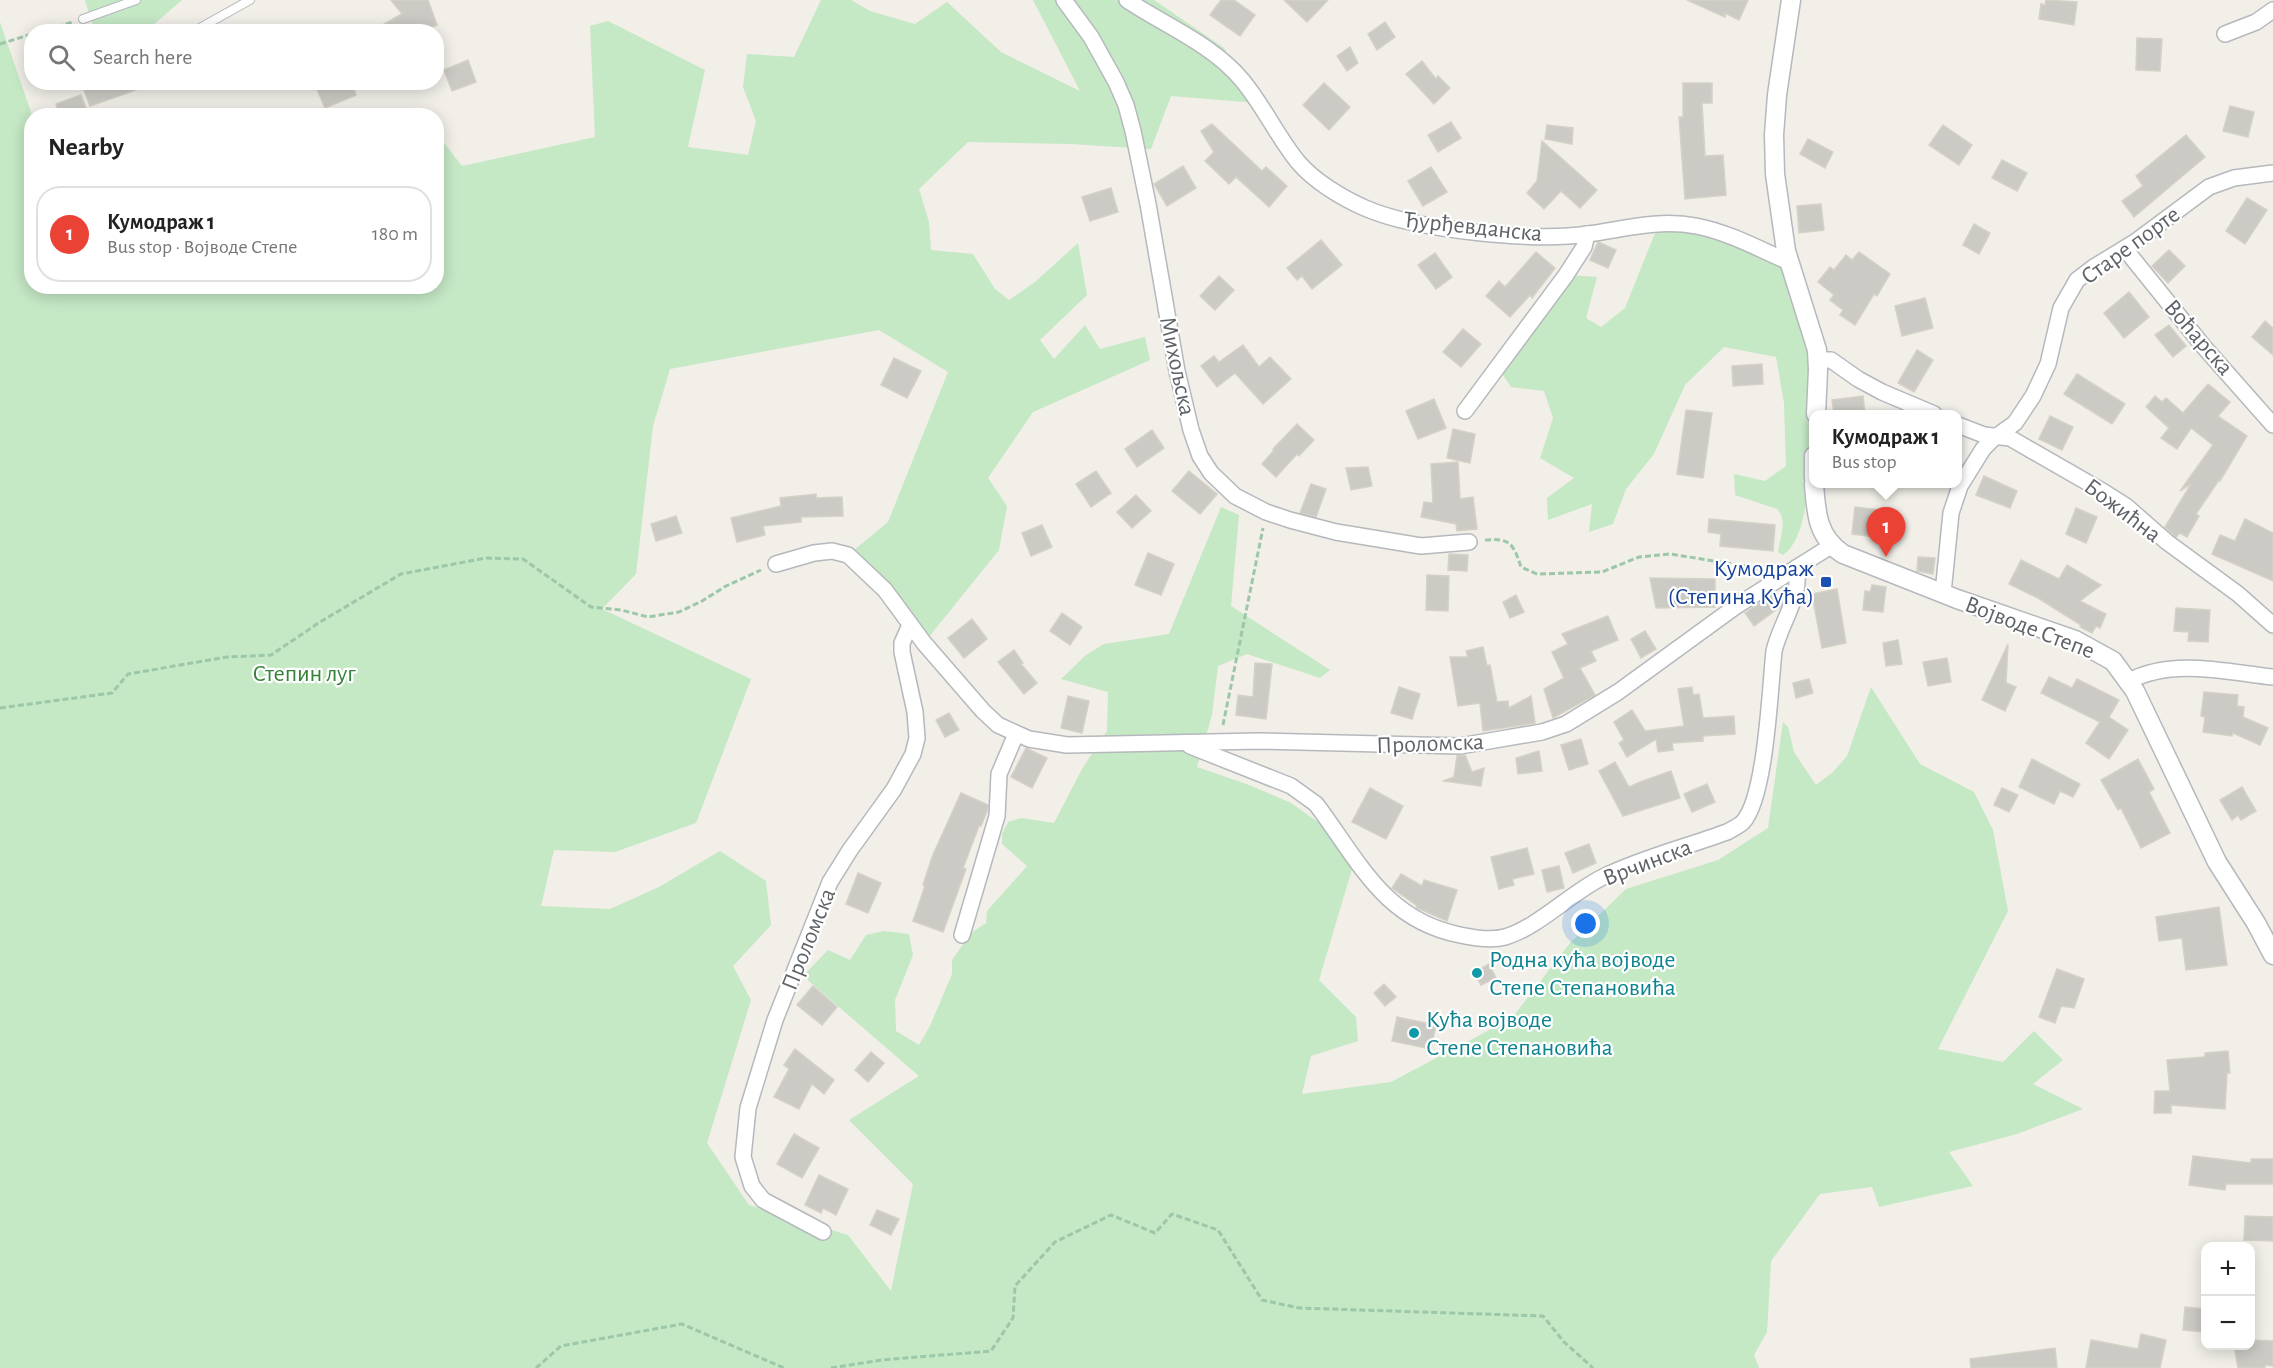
<!DOCTYPE html>
<meta charset="utf-8">
<style>
:root{--surface:#fff;--page:#f6f6f6;--text:#222;--muted:#767676;--line:#e0e0e0;--accent:#ea4335}
body{margin:0;font-family:"Alegreya Sans",sans-serif;background:var(--page);color:var(--text)}
.controls{position:absolute;right:18px;bottom:18px;display:grid;overflow:hidden;border-radius:12px;box-shadow:0 3px 15px #0003}
.controls button{width:54px;height:54px;display:grid;place-items:center;padding:0;border:0;border-bottom:2px solid var(--line);background:var(--surface);color:var(--text);font:30px sans-serif}
.you{position:absolute;left:1586px;top:924px;width:21px;height:21px;margin:-15px;border:4px solid #fff;border-radius:50%;background:#1a73e8;box-shadow:0 0 0 9px #1a73e833}
.badge{display:grid;place-items:center;width:39px;height:39px;border-radius:50%;background:var(--accent);color:#fff;font-size:20px;font-weight:700}
.pin{position:absolute;translate:-50% -50px;filter:drop-shadow(0 2px 3px #0008)}
.pin::after{content:'';position:absolute;top:32px;width:21px;height:18px;background:inherit;clip-path:polygon(0 0,100% 0,50% 100%)}
.popup{position:absolute;left:1809px;top:410px;width:153px;height:78px;box-sizing:border-box;display:grid;place-content:center;border-radius:12px;background:var(--surface);filter:drop-shadow(0 2px 4px #0005);font-size:20px;white-space:nowrap;color:var(--muted)}
.popup b{font-size:22px;color:var(--text)}
.popup::after{content:'';position:absolute;left:50%;top:100%;margin-left:-12px;border:12px solid transparent;border-top-color:var(--surface)}
.list{margin:0;padding:0;list-style:none}
h2{display:flex;justify-content:space-between;align-items:center;height:78px;margin:0;padding:0 24px;font-size:26px}
h2 small{font-size:20px;font-weight:400;color:var(--muted)}
.list li{display:grid;grid-template-columns:39px 1fr auto;gap:18px;align-items:center;box-sizing:border-box;height:96px;margin:0 12px 12px;padding:0 12px;border:2px solid var(--line);border-radius:24px}
.list b{display:block;font-size:22px;white-space:nowrap}
.list p{margin:0;font-size:20px;white-space:nowrap;color:var(--muted)}
.list em{font-size:20px;font-style:normal;color:var(--muted)}
.icon{flex:none;width:33px;height:33px;fill:none;stroke:currentColor;stroke-width:2;stroke-linecap:round;stroke-linejoin:round}
.map{position:relative;flex:none;width:2273px;height:1368px;overflow:hidden}
.search{position:absolute;background:var(--surface);box-shadow:0 3px 15px #0003;left:24px;top:24px;width:420px;height:66px;display:flex;align-items:center;gap:15px;box-sizing:border-box;padding:0 21px;border-radius:24px;color:var(--muted);font-size:22px}
.panel{position:absolute;background:var(--surface);box-shadow:0 3px 15px #0003;left:24px;top:108px;width:420px;height:186px;border-radius:24px}
.map>svg:first-child{display:block}
</style>
<div class="map">
<svg width="2273" height="1368" viewBox="0 0 2273 1368">
<rect width="100%" height="100%" fill="#f1efe8"/>
<!-- green -->
<g fill="#c5e8c5">
<path d="M85 0H182L145 32 93 26Z"/>
<path d="M821 0H851L870 11 915 24 947 2 1001 52 1080 91 1033 0H1154L1224 48 1257 103 1171 96 1151 149 1071 144 968 142 919 189 929 222 931 250 973 254 995 289 1009 300 1035 282 1078 243 1087 295 1040 340 1054 359 1085 325 1100 349 1145 337 1150 360 1033 412 988 478 1007 506 999 550 924 643 848 555 888 522 948 372 879 330 670 369 653 426 636 574 602 609 751 679 696 823 615 852 554 850 541 906 610 909 659 887 720 851 766 881 771 925 733 966 751 1000 707 1143 749 1205 848 1235 891 1291 913 1184 849 1120 919 1076 803 976 828 950 850 960 866 935 884 931 909 934 913 955 895 1000 896 1031 919 1045 930 1026 952 974V960L971 933 986 923 987 911 1027 866 1002 844V834L1008 822 1021 818 1054 823 1082 769 1107 731 1108 692 1061 679 1086 655 1104 644 1169 634 1221 507 1239 515 1231 606 1330 670 1320 678 1247 654 1218 666 1212 715 1197 767 1249 785 1291 803 1339 837 1355 859 1319 980 1356 1017 1358 1041 1311 1056 1302 1094 1391 1082 1512 1018 1570 943 1626 889 1718 860 1768 828 1783 722 1788 727 1794 752 1816 785 1833 772 1847 756 1871 687 1920 764 1974 792 1993 830 2008 911 1938 1049 2003 1062 2034 1031 2063 1060 2033 1084 2083 1109 2017 1134 1949 1152 1973 1186 1879 1207 1872 1187 1820 1194 1771 1261 1767 1332 1754 1355 1759 1368H0V22L32 115V286H436L437 137 441 139 462 166 595 137 590 26 608 21 705 70 688 147 748 155 756 121 743 87 747 54 794 57Z"/>
<path d="M1659 223 1696 226 1780 264C1793 296 1805 326 1809 360 1811 378 1809 397 1809 415 1808 449 1814 534 1783 555L1778 552C1780 538 1788 520 1777 509L1735 495 1734 474 1765 481 1786 466 1784 403 1776 357 1724 347 1685 385 1654 454 1626 489 1613 524 1589 532 1592 504 1548 520 1547 498 1574 478 1540 458 1553 418 1544 391 1511 387 1497 366 1566 275 1597 277 1586 318 1601 327 1625 308Z"/>
</g>
<!-- building -->
<g fill="#cccac5" stroke="#d6d1c6" stroke-width="1.5">
<path d="M391 0H428L437 25 419 32H370L402 14Z"/>
<path d="M1221 0H1234L1255 15 1240 36 1210 15Z"/>
<path d="M1284 0H1328L1307 22Z"/>
<path d="M1687 0H1748L1739 20 1725 13V17Z"/>
<path d="M2046 0 2077 2 2074 25 2039 19 2041 4 2045 5Z"/>
<path d="M1385 22 1395 37 1377 50 1368 34Z"/>
<path d="M2137 38 2162 39 2160 71 2136 70Z"/>
<path d="M1350 47 1358 63 1347 71 1337 56Z"/>
<path d="M468 60 476 82 452 91 444 70Z"/>
<path d="M1422 61 1436 79 1438 76 1450 88 1434 104 1406 74Z"/>
<path d="M95 82H150V85L90 106 83 87Z"/>
<path d="M314 82H351L356 95 325 108Z"/>
<path d="M1324 83 1350 107 1329 130 1303 105Z"/>
<path d="M1683 83H1712V103H1702L1705 156 1723 155 1726 195 1685 199 1679 117H1683Z"/>
<path d="M81 95 89 116H60L56 104Z"/>
<path d="M2230 106 2254 112 2248 137 2223 131Z"/>
<path d="M1451 122 1461 138 1438 152 1428 135Z"/>
<path d="M1212 124 1262 171 1266 167 1287 186 1269 207 1236 177 1229 184 1205 161 1214 152 1201 131Z"/>
<path d="M1547 125 1573 128 1572 144 1545 139Z"/>
<path d="M1943 125 1972 145 1959 165 1929 145Z"/>
<path d="M2186 135 2205 157 2134 217 2122 201 2143 186 2136 176Z"/>
<path d="M1808 139 1833 152 1825 168 1800 154Z"/>
<path d="M1542 141 1597 190 1580 208 1561 191 1544 209 1527 193 1537 181Z"/>
<path d="M2002 160 2027 173 2017 191 1992 178Z"/>
<path d="M1183 166 1196 188 1167 206 1154 184Z"/>
<path d="M1431 167 1447 192 1423 206 1408 181Z"/>
<path d="M1111 188 1118 212 1090 221 1082 197Z"/>
<path d="M2247 198 2267 210 2245 244 2226 231Z"/>
<path d="M1821 204 1824 230 1799 233 1797 206Z"/>
<path d="M1974 224 1990 233 1979 254 1963 245Z"/>
<path d="M1321 240 1342 265 1312 289 1302 276 1297 280 1287 268Z"/>
<path d="M1598 242 1616 250 1608 268 1590 260Z"/>
<path d="M2169 250 2185 266 2168 283 2152 266Z"/>
<path d="M1536 252 1555 268 1532 298 1530 295 1510 317 1486 296 1499 281 1505 287Z"/>
<path d="M1859 252 1890 274 1877 296 1874 294 1855 325 1840 315 1843 310 1830 300 1834 295 1818 282 1830 267 1834 270 1846 255 1852 260Z"/>
<path d="M1435 253 1452 277 1436 289 1418 265Z"/>
<path d="M1219 276 1234 290 1215 310 1200 296Z"/>
<path d="M2129 292 2149 317 2124 338 2104 313Z"/>
<path d="M1925 298 1933 328 1902 336 1895 306Z"/>
<path d="M2265 321 2273 328V355L2252 337Z"/>
<path d="M2169 325 2186 346 2173 357 2155 335Z"/>
<path d="M1463 329 1481 344 1461 367 1443 352Z"/>
<path d="M1243 345 1259 367 1270 357 1291 379 1263 404 1235 373 1217 387 1201 366 1214 356 1219 362Z"/>
<path d="M1917 350 1933 360 1914 392 1898 383Z"/>
<path d="M894 358 921 371 907 398 881 385Z"/>
<path d="M1762 364 1763 384 1733 386 1732 366Z"/>
<path d="M2077 374 2125 404 2112 424 2064 394Z"/>
<path d="M2208 384 2230 402 2218 416 2247 436 2220 481 2219 480 2196 514 2199 516 2187 537 2180 533 2176 537 2165 527 2191 484 2180 491 2213 445 2191 428 2177 449 2161 438 2169 428 2146 407 2155 396 2162 402 2166 398 2183 413Z"/>
<path d="M1863 396 1865 414H1834L1832 400Z"/>
<path d="M1434 399 1446 428 1418 439 1406 411Z"/>
<path d="M1686 410 1712 413 1703 478 1677 474Z"/>
<path d="M2050 416 2073 427 2062 450 2039 439Z"/>
<path d="M1297 424 1314 440 1299 456 1297 454 1276 477 1262 464 1274 450 1273 449Z"/>
<path d="M1453 429 1475 434 1470 463 1447 458Z"/>
<path d="M1152 430 1164 448 1137 467 1125 449Z"/>
<path d="M1458 462 1460 499 1473 497 1477 529 1457 531 1456 524 1421 517 1424 502 1433 503 1431 464Z"/>
<path d="M1368 467 1372 486 1351 490 1346 468Z"/>
<path d="M1096 471 1111 493 1091 507 1076 484Z"/>
<path d="M1189 471 1217 494 1200 514 1172 491Z"/>
<path d="M1984 476 2017 491 2010 508 1976 495Z"/>
<path d="M1311 484 1326 489 1316 517 1300 513Z"/>
<path d="M816 494V498L842 497 843 516 801 517V522L763 526 765 535 737 542 731 518 781 506 780 498Z"/>
<path d="M1136 495 1151 511 1132 528 1117 512Z"/>
<path d="M1855 507 1880 510 1876 537 1852 534Z"/>
<path d="M2076 508 2097 517 2086 543 2066 534Z"/>
<path d="M676 516 682 533 656 541 651 524Z"/>
<path d="M1709 519 1775 525 1773 551 1720 546 1721 534 1708 532Z"/>
<path d="M2245 519 2273 533V581L2212 554 2220 535 2235 541Z"/>
<path d="M1042 525 1052 547 1031 556 1022 533Z"/>
<path d="M1148 553 1174 564 1161 595 1135 585Z"/>
<path d="M1449 554 1468 555 1467 571 1448 570Z"/>
<path d="M1918 557 1935 558 1933 574 1917 571Z"/>
<path d="M2021 560 2059 579 2067 565 2101 585 2080 601 2106 614 2100 628 2096 626 2092 633 2080 627 2081 625 2038 598 2009 584Z"/>
<path d="M1427 575 1449 576 1448 611 1426 610Z"/>
<path d="M1650 578 1715 579V607L1656 608Z"/>
<path d="M1872 585 1886 587 1883 612 1863 610 1865 591 1870 592Z"/>
<path d="M1837 589 1846 643 1822 648 1812 594Z"/>
<path d="M1776 592 1782 601 1780 607 1754 626 1745 613Z"/>
<path d="M1516 595 1524 612 1510 618 1503 602Z"/>
<path d="M2176 608 2210 610 2208 642 2188 641 2189 632 2174 631Z"/>
<path d="M1062 613 1082 627 1070 645 1050 631Z"/>
<path d="M1608 616 1618 640 1591 651 1596 661 1580 668 1595 695 1553 718 1544 689 1564 678 1552 652 1568 644 1562 634Z"/>
<path d="M972 619 987 639 964 658 948 638Z"/>
<path d="M1645 631 1656 649 1641 658 1631 639Z"/>
<path d="M1898 640 1902 664 1886 666 1883 643Z"/>
<path d="M2008 644 2006 683 2016 687 2005 711 1982 700Z"/>
<path d="M1483 647 1487 666 1490 665 1497 702 1508 701 1509 708 1531 696 1535 723 1483 731 1480 703 1458 706 1450 657H1468L1466 651Z"/>
<path d="M1014 650 1023 663 1021 664 1037 683 1024 694 998 662Z"/>
<path d="M1947 658 1951 682 1928 686 1923 662Z"/>
<path d="M1255 663 1272 664 1266 719 1236 715 1238 695 1253 697Z"/>
<path d="M2049 677 2072 688 2077 679 2119 700 2109 717 2128 730 2109 759 2086 743 2100 722 2041 693Z"/>
<path d="M1809 679 1813 693 1796 698 1793 683Z"/>
<path d="M1399 687 1420 694 1412 719 1391 713Z"/>
<path d="M1692 687 1693 695 1699 694 1703 718 1734 716 1735 734 1703 736V741L1672 743 1673 750 1658 752 1656 739 1627 757 1619 743 1624 740 1614 722 1632 710 1645 731 1684 726 1678 689Z"/>
<path d="M2204 692 2238 695 2237 706 2244 707 2243 717 2268 728 2260 745 2233 733 2232 736 2203 732 2205 717 2201 716Z"/>
<path d="M1068 696 1089 701 1082 733 1061 728Z"/>
<path d="M949 713 959 730 945 737 936 720Z"/>
<path d="M1581 739 1588 764 1569 770 1561 745Z"/>
<path d="M1026 748 1047 758 1032 788 1011 777Z"/>
<path d="M1539 751 1542 771 1518 774 1516 758Z"/>
<path d="M1465 755 1472 772 1484 768 1481 786 1443 781 1454 777 1457 756Z"/>
<path d="M2032 759 2080 784 2073 797 2060 791 2054 804 2019 787Z"/>
<path d="M2138 759 2154 789 2149 792 2170 833 2141 848 2121 808 2118 810 2101 780Z"/>
<path d="M1615 762 1629 787 1640 782 1671 771 1680 798 1623 816 1599 771Z"/>
<path d="M1707 784 1715 802 1692 812 1684 794Z"/>
<path d="M2242 787 2256 811 2241 820 2238 815 2232 820 2220 800Z"/>
<path d="M1370 788 1403 806 1386 839 1352 822Z"/>
<path d="M2002 788 2018 795 2009 812 1994 805Z"/>
<path d="M961 793 988 805 987 811 981 826H979L963 868 966 869 943 932 913 921 925 886 923 885 932 857Z"/>
<path d="M1589 844 1596 863 1573 873 1565 853Z"/>
<path d="M1527 848 1534 874 1512 879 1514 885 1499 889 1491 857Z"/>
<path d="M1559 866 1564 888 1547 892 1542 870Z"/>
<path d="M858 873 881 883 868 913 846 904Z"/>
<path d="M1401 874 1422 886 1424 880 1457 890 1447 921 1417 908 1416 905 1392 888Z"/>
<path d="M2219 907 2227 965 2186 970 2182 938 2159 941 2156 917Z"/>
<path d="M1489 964 1496 978 1481 985 1474 972Z"/>
<path d="M2057 969 2084 979 2074 1008 2061 1006 2055 1023 2039 1017Z"/>
<path d="M1384 984 1396 997 1385 1006 1374 993Z"/>
<path d="M813 986 837 1007 822 1025 797 1005Z"/>
<path d="M1397 1017 1436 1025 1431 1049 1392 1041Z"/>
<path d="M795 1049 834 1080 824 1094 812 1084 799 1109 774 1097 789 1069 784 1065Z"/>
<path d="M2228 1051 2230 1073H2227L2225 1109 2171 1105V1103V1113H2154L2155 1091H2170L2167 1060 2205 1057V1053Z"/>
<path d="M871 1052 884 1063 868 1082 855 1070Z"/>
<path d="M794 1134 819 1148 802 1178 777 1164Z"/>
<path d="M2193 1156 2251 1163V1159H2273V1184H2226L2225 1190 2189 1185Z"/>
<path d="M819 1175 848 1189 836 1215 823 1208 821 1213 805 1205Z"/>
<path d="M877 1210 899 1219 891 1235 870 1225Z"/>
<path d="M2245 1216 2273 1217V1241L2244 1240Z"/>
<path d="M2185 1307 2205 1309V1332L2183 1330Z"/>
<path d="M2141 1334 2166 1340 2160 1368H2086L2091 1340 2138 1349Z"/>
<path d="M2250 1340 2273 1341V1366L2265 1365V1368H2238L2234 1346H2250Z"/>
<path d="M2055 1348 2057 1368H1971L1970 1359Z"/>
</g>
<g fill="none" stroke-linecap="round" stroke-linejoin="round">
<!-- service casing -->
<g stroke="#b5b8bc" stroke-width="10">
<g id="service">
<path d="M83 19 136 0"/>
<path d="M198 29 250 0"/>
</g>
</g>
<!-- minor casing -->
<g stroke="#b5b8bc" stroke-width="18">
<g id="minor">
<path d="M1064 0 1091 37 1116 82 1126 105 1133 131 1148 204 1177 371 1191 430 1200 456 1211 473 1235 496 1266 512 1290 520 1336 532 1421 546 1469 542"/>
<path d="M1127 0C1164 25 1212 44 1242 80 1263 105 1277 136 1298 162 1314 181 1342 198 1365 208 1415 230 1534 242 1588 234 1624 229 1659 219 1696 226 1728 232 1759 249 1789 262"/>
<path d="M2225 34 2256 22 2273 10"/>
<path d="M2125 249 2204 347 2273 425"/>
<path d="M1818 360H1831L1858 379 1882 392 1934 414"/>
<path d="M1465 411 1566 275 1584 247 1587 234"/>
<path d="M1958 425 1984 435 2010 438 2104 492 2126 506 2167 542 2238 594 2273 625"/>
<path d="M776 564 814 553 832 551 848 555 885 590 924 643 983 711 998 725 1029 739 1067 745 1259 741 1460 746 1542 732 1566 724 1618 692 1735 607 1796 568"/>
<path d="M1943 593 1951 513 1960 486 1983 449 1994 438 2015 423 2033 396 2048 364 2061 308 2077 280 2094 267 2135 242 2209 187 2234 178 2273 173"/>
<path d="M2129 681C2173 658 2226 672 2273 677"/>
<path d="M1190 746 1291 786 1316 804C1359 861 1384 920 1460 935 1474 938 1491 941 1505 937 1537 928 1572 892 1603 877 1642 858 1686 847 1727 832 1732 829 1739 826 1743 822 1766 797 1770 688 1774 651 1780 624 1803 594 1796 568L1831 546"/>
<path d="M962 935 997 816 999 774 1016 734"/>
<path d="M823 1232 763 1200 752 1186 743 1157 748 1108 775 1020 830 882 850 850 894 789 913 754 917 738 915 712 902 652V643L910 625"/>
</g>
</g>
<!-- tertiary casing -->
<g stroke="#b5b8bc" stroke-width="21">
<g id="tertiary">
<path d="M1791 0 1777 95 1774 135 1775 174 1786 251 1817 350 1818 370 1816 414"/>
<path d="M1814 456V478"/>
<path d="M1814 484C1816 512 1817 537 1843 554L1957 599 2075 640 2113 661 2135 691 2217 862 2256 923 2273 955"/>
</g>
</g>
<!-- path -->
<g stroke="#9cc7a9" stroke-width="3" stroke-dasharray="6 3" stroke-linecap="butt">
<path d="M40 32 73 22"/>
<path d="M0 44 32 34"/>
<path d="M1485 540C1510 538 1513 543 1521 567L1537 574 1602 572 1639 557 1670 554 1764 569"/>
<path d="M0 708 112 693 128 674 227 657 271 655 320 622 401 574 486 558 523 559 591 607 621 610 648 617 679 612 702 601 726 586 761 570"/>
<path d="M1223 725 1263 528"/>
<path d="M536 1368 561 1346 682 1324 784 1368"/>
<path d="M831 1368 882 1360 991 1351 1013 1318 1015 1286 1055 1242 1111 1215 1155 1233 1172 1214 1218 1230 1262 1300 1299 1308 1543 1316 1564 1342 1593 1368"/>
</g>
<!-- service -->
<use href="#service" stroke="#fff" stroke-width="8"/>
<!-- minor -->
<use href="#minor" stroke="#fff" stroke-width="15"/>
<!-- tertiary -->
<use href="#tertiary" stroke="#fff" stroke-width="18"/>
</g>
<!-- markers -->
<rect fill="#1a4fb4" stroke="#fff" stroke-width="2" x="1820" y="576" width="12" height="12" rx="3"/>
<g fill="#0f9aa8" stroke="#fff" stroke-width="2">
<circle cx="1477" cy="973" r="6"/>
<circle cx="1414" cy="1033" r="6"/>
</g>
<g text-anchor="middle" stroke-width="4.5" stroke-linejoin="round" paint-order="stroke">
<!-- street labels -->
<g font-size="24" fill="#5f6368" stroke="#fff">
<text transform="translate(1473 226) rotate(6)" y="8">Ђурђевданска</text>
<text transform="translate(2130 245) rotate(-36)" y="8">Старе порте</text>
<text transform="translate(2199 337) rotate(49)" y="8">Воћарска</text>
<text transform="translate(1178 366) rotate(78)" y="8">Михољска</text>
<text transform="translate(2123 510) rotate(37)" y="8">Божићна</text>
<text transform="translate(2030 627) rotate(21)" y="8">Војводе Степе</text>
<text transform="translate(1430 743) rotate(-2)" y="8">Проломска</text>
<text transform="translate(1647 862) rotate(-21)" y="8">Врчинска</text>
<text transform="translate(808 939) rotate(-68)" y="8">Проломска</text>
</g>
<!-- transit labels -->
<g font-size="24" fill="#164399" stroke="#fff" text-anchor="end">
<text x="1814" y="576">Кумодраж<tspan x="1814" dy="28">(Степина Кућа)</tspan></text>
</g>
<!-- park labels -->
<g font-size="24" fill="#348238" stroke="#fff">
<text x="304" y="681">Степин луг</text>
</g>
<!-- culture labels -->
<g font-size="24" fill="#0d838f" stroke="#fff" text-anchor="start">
<text x="1489" y="967">Родна кућа војводе<tspan x="1489" dy="28">Степе Степановића</tspan></text>
<text x="1426" y="1027">Кућа војводе<tspan x="1426" dy="28">Степе Степановића</tspan></text>
</g>
</g>
</svg>
<div class="controls">
<button>+</button>
<button>−</button>
</div>
<div class="you"></div>
<div class="pin badge" style="left:1886px;top:557px">1</div>
<div class="popup"><b>Кумодраж 1</b>Bus stop</div>
<div class="search"><svg class="icon" aria-label="search" viewBox="0 0 24 24"><circle cx="10" cy="10" r="6"/><path d="M15 15l6 6"/></svg>Search here</div>
<section class="panel">
<h2>Nearby<small></small></h2>
<ul class="list">
<li><span class="badge">1</span><div><b>Кумодраж 1</b><p>Bus stop · Војводе Степе</p></div><em>180 m</em></li>
</ul>
</section>
</div>
